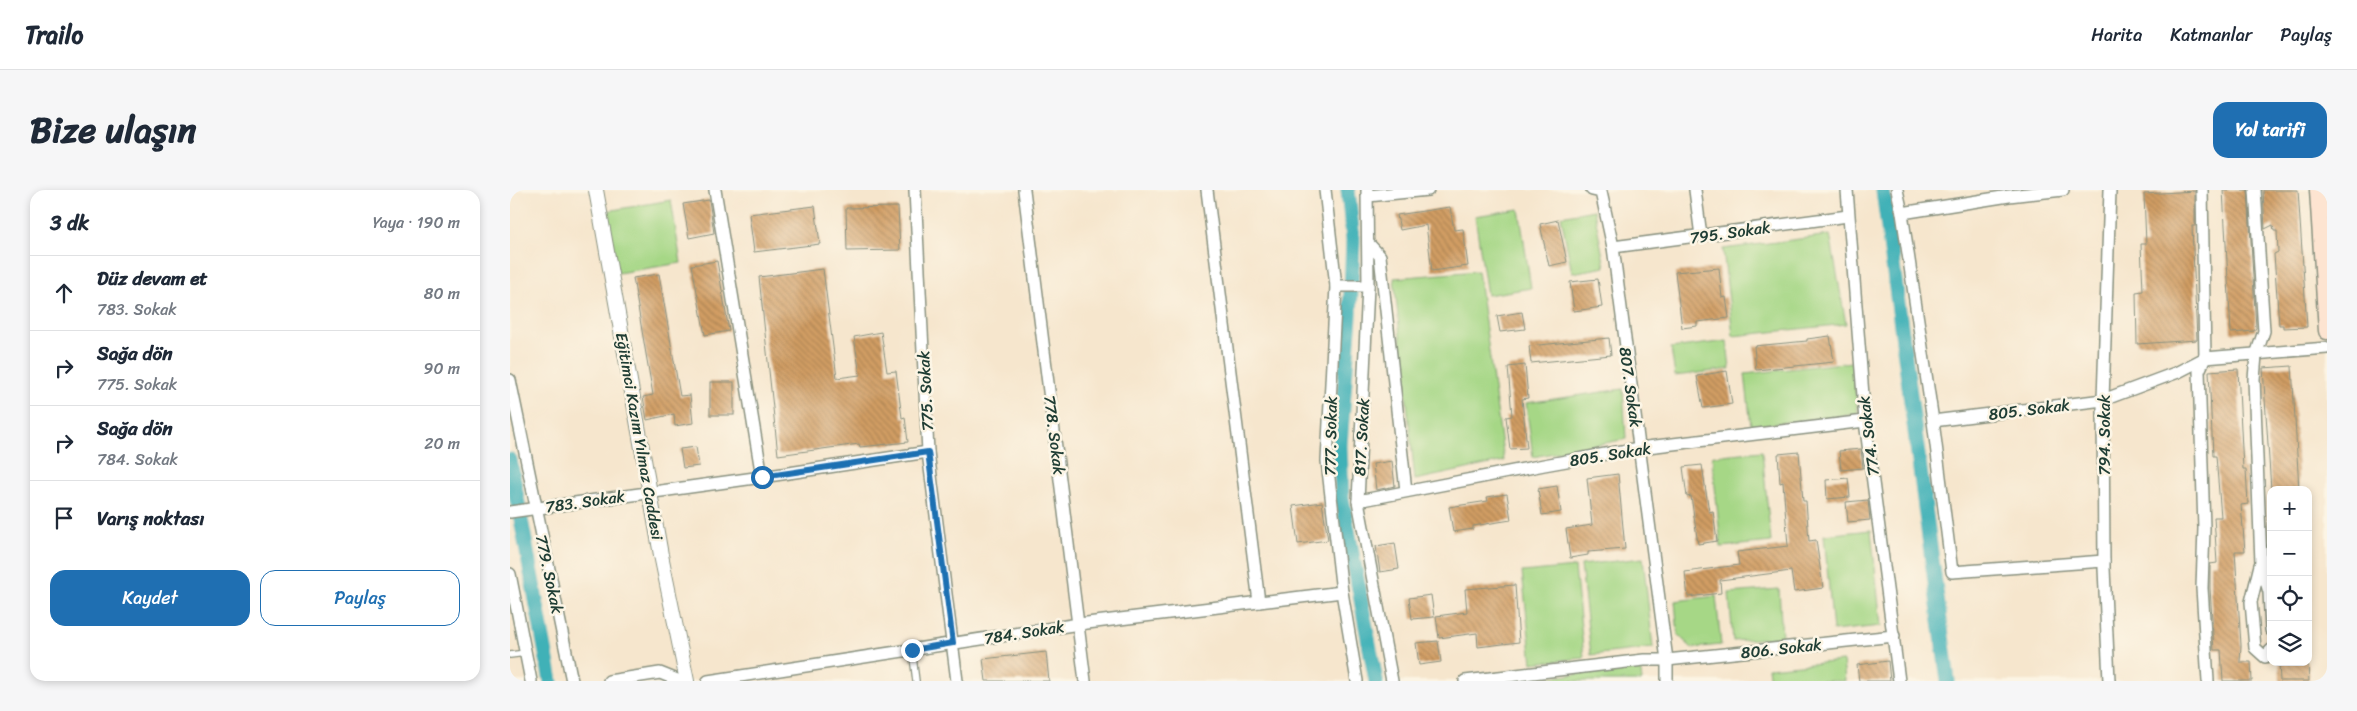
<!DOCTYPE html>
<html lang="tr">
<meta charset="utf-8">
<style>
:root{--surface:#fff;--page:#f6f6f7;--text:#1f2937;--muted:#747a83;--line:#e0e1e3;--accent:#1f6fb2}
body{margin:0;font-family:Sriracha,sans-serif;background:var(--page);color:var(--text)}
.controls{position:absolute;right:15px;bottom:15px;display:grid;overflow:hidden;border-radius:10px;box-shadow:0 2px 8px #0003}
.controls button{width:45px;height:45px;display:grid;place-items:center;padding:0;border:0;border-bottom:1px solid var(--line);background:var(--surface);color:var(--text);font:25px sans-serif}
.stop{position:absolute;width:15px;height:15px;margin:-11px;border:4px solid #1f6fb2;border-radius:50%;background:#fff}
.stop.end{background:#1f6fb2;border-color:#fff;box-shadow:0 1px 5px #0008}
.list{margin:0;padding:0;list-style:none}
h2{display:flex;justify-content:space-between;align-items:center;height:65px;margin:0;padding:0 20px;font-size:21px}
h2 small{font-size:16px;font-weight:400;color:var(--muted)}
.list li{display:grid;grid-template-columns:32px 1fr auto;gap:15px;align-items:center;box-sizing:border-box;height:75px;padding:0 20px;border-top:1px solid var(--line)}
.list b{display:block;font-size:19px;white-space:nowrap}
.list p{margin:0;font-size:16px;white-space:nowrap;color:var(--muted)}
.list em{font-size:16px;font-style:normal;color:var(--muted)}
.actions{display:flex;gap:10px;padding:15px 20px}
.actions a{flex:1;padding:11px 0;border:1px solid var(--accent);border-radius:15px;text-align:center;font-size:18px;color:var(--accent)}
.actions .main{background:var(--accent);color:#fff}
.icon{flex:none;width:28px;height:28px;fill:none;stroke:currentColor;stroke-width:2;stroke-linecap:round;stroke-linejoin:round}
.map{position:relative;flex:none;width:1817px;height:491px;overflow:hidden;border-radius:15px}
header{display:flex;align-items:center;gap:30px;box-sizing:border-box;height:70px;padding:0 25px;background:var(--surface);border-bottom:1px solid var(--line)}
header strong{font-size:24px}
nav{display:flex;gap:28px;margin-inline-start:auto;font-size:18px}
.intro{display:flex;align-items:center;justify-content:space-between;box-sizing:border-box;height:120px;padding:0 30px}
h1{margin:0;font-size:35px}
.button{padding:12px 22px;border-radius:15px;background:var(--accent);color:#fff;font-size:18px;font-weight:700}
main{display:flex;gap:30px;padding:0 30px}
aside{flex:1;background:var(--surface);border-radius:15px;box-shadow:0 2px 8px #0003}
.map>svg:first-child{display:block}
</style>
<header>
<strong>Trailo</strong>
<nav><a>Harita</a><a>Katmanlar</a><a>Paylaş</a></nav>
</header>
<div class="intro"><h1>Bize ulaşın</h1><a class="button">Yol tarifi</a></div>
<main>
<aside>
<h2>3 dk<small>Yaya · 190 m</small></h2>
<ul class="list">
<li><svg class="icon" aria-label="ahead" viewBox="0 0 24 24"><path d="M12 20V5M6 11l6-6 6 6"/></svg><div><b>Düz devam et</b><p>783. Sokak</p></div><em>80 m</em></li>
<li><svg class="icon" aria-label="right" viewBox="0 0 24 24"><path d="M7 20v-9h11M14 6l5 5-5 5"/></svg><div><b>Sağa dön</b><p>775. Sokak</p></div><em>90 m</em></li>
<li><svg class="icon" aria-label="right" viewBox="0 0 24 24"><path d="M7 20v-9h11M14 6l5 5-5 5"/></svg><div><b>Sağa dön</b><p>784. Sokak</p></div><em>20 m</em></li>
<li><svg class="icon" aria-label="arrive" viewBox="0 0 24 24"><path d="M6 21V4h12l-3 4 3 4H6"/></svg><div><b>Varış noktası</b></div></li>
</ul>
<div class="actions"><a class="main">Kaydet</a><a>Paylaş</a></div>
</aside>
<div class="map">
<svg width="1817" height="491" viewBox="0 0 1817 491">
<defs>
<pattern id="building-back-hatch" width="6" height="6" patternUnits="userSpaceOnUse" patternTransform="scale(1.25)"><rect width="6" height="6" fill="#d19d63"/><path d="M-1 5l2 2M0 0l6 6M5-1l2 2" fill="none" stroke="#a98152"/></pattern>
</defs>
<rect width="100%" height="100%" fill="#fcf5e5"/>
<filter id="ink" filterUnits="userSpaceOnUse"><feTurbulence type="fractalNoise" baseFrequency=".02" numOctaves="2"/><feDisplacementMap in="SourceGraphic" scale="10" xChannelSelector="R" yChannelSelector="G"/><feConvolveMatrix kernelMatrix="1 2 1 2 8 2 1 2 1" color-interpolation-filters="sRGB"/></filter>
<filter id="wash" filterUnits="userSpaceOnUse"><feTurbulence type="fractalNoise" baseFrequency=".0096" numOctaves="4" result="noise"/><feDisplacementMap in="SourceGraphic" scale="20" xChannelSelector="R" yChannelSelector="G"/><feGaussianBlur stdDeviation="1.12" result="paint"/><feColorMatrix in="noise" values="0 0 0 0 0 0 0 0 0 0 0 0 0 0 0 0 0 1.4 0 .05"/><feComposite in="paint" operator="in"/></filter>
<g filter="url(#wash)">
<rect width="100%" height="100%" fill="#f6e6cd"/>
<!-- grass -->
<g fill="#a6d786" stroke="#628a5d">
<path d="M161 10 171 73 108 83 97 21Z"/>
<path d="M1009 19 1021 98 977 105 965 26Z"/>
<path d="M1084 20 1095 77 1062 83 1051 26Z"/>
<path d="M1320 45 1336 134 1223 146 1213 59Z"/>
<path d="M968 81 994 271 905 290 884 88Z"/>
<path d="M1217 151 1220 179 1165 186 1161 158Z"/>
<path d="M1342 172 1348 224 1241 236 1235 184Z"/>
<path d="M1113 199 1116 249 1023 267 1016 213Z"/>
<path d="M1252 261 1261 352 1211 357 1202 266Z"/>
<path d="M1361 340 1371 436 1323 441 1314 345Z"/>
<path d="M1133 368 1143 458 1081 465 1071 375Z"/>
<path d="M1065 377 1074 468 1022 473 1012 382Z"/>
<path d="M1269 399 1272 447 1223 451 1219 403Z"/>
<path d="M1206 406 1211 455 1182 458 1168 445 1165 411Z"/>
<path d="M1333 471 1335 491H1260L1258 478Z"/>
<path d="M1130 476 1132 491H1019V490Z"/>
</g>
<g fill="none" stroke-linecap="round" stroke-linejoin="round">
<!-- canal -->
<g stroke="#41b1b7" stroke-width="15">
<path d="M838 0 843 50 840 126 830 255 832 308 866 491"/>
<path d="M1373 0 1438 491"/>
<path d="M0 270 41 491"/>
</g>
</g>
<g id="blocks">
<!-- building -->
<g fill="url(#building-back-hatch)">
<path d="M1713 0H1738L1746 138 1744 141 1721 143Z"/>
<path d="M1753 0H1788L1797 137 1773 138V135H1769L1764 64 1768 62 1767 41H1764L1763 35 1755 39Z"/>
<path d="M1685 1V36H1682L1687 150 1627 154 1626 102 1633 101 1631 54H1636L1634 4Z"/>
<path d="M199 10 204 43 179 48 173 14Z"/>
<path d="M305 16 310 54 244 62 239 24Z"/>
<path d="M388 17 390 60 337 61 336 18Z"/>
<path d="M940 17 944 40 953 39 958 76 922 81 916 35 890 40 887 25Z"/>
<path d="M1048 30 1057 72 1039 76 1030 34Z"/>
<path d="M207 71 219 141 195 145 182 75Z"/>
<path d="M1209 78 1212 108 1216 107 1219 128 1187 132V136L1172 138 1165 82Z"/>
<path d="M313 79 327 188 350 185 344 147 371 142 377 182 386 181 392 228 395 227 398 252 350 257 349 254 268 265 249 87Z"/>
<path d="M149 84 170 206 180 205 183 233 165 236 164 224 137 230 133 207 143 205 123 88Z"/>
<path d="M1088 89 1092 117 1064 121 1060 92Z"/>
<path d="M1012 122 1015 139 990 142 987 126Z"/>
<path d="M1320 146 1324 172 1246 180 1244 156 1297 151V149Z"/>
<path d="M1099 148 1101 165 1021 173 1019 156Z"/>
<path d="M1015 175 1018 208 1012 209 1017 258 1000 259 996 227 1002 226 998 177Z"/>
<path d="M1782 176 1789 300H1761L1753 178Z"/>
<path d="M1728 179 1733 279H1736L1738 314 1731 315 1735 361H1725L1731 455 1730 472H1741L1742 491H1713L1711 460H1704L1700 398V374L1707 373 1704 327H1711L1706 266H1703L1699 181Z"/>
<path d="M1217 181 1222 214 1193 218 1187 186Z"/>
<rect x="200" y="192" width="24" height="33"/>
<path d="M186 257 189 276 173 278 170 259Z"/>
<path d="M1351 259 1353 278 1331 280 1329 261Z"/>
<path d="M1289 262 1293 311H1296L1299 351 1306 350 1313 398 1284 402 1281 381 1210 390 1211 403 1178 407 1175 382 1229 375 1227 362 1278 356 1273 292 1270 293 1268 264Z"/>
<path d="M882 271 885 296 866 300 863 274Z"/>
<path d="M1192 275 1199 322 1203 321 1207 351 1188 354 1181 306 1177 307 1173 277Z"/>
<path d="M1108 284 1115 359 1078 362V365L1060 368 1056 339 1082 335 1077 288Z"/>
<path d="M1338 288 1340 307 1317 309 1316 290Z"/>
<path d="M1047 296 1051 322 1032 325 1028 299Z"/>
<path d="M997 304 1001 330 963 336V339L943 342 939 317 978 311 977 307Z"/>
<path d="M1358 310 1360 330 1338 332 1336 312Z"/>
<path d="M812 312 818 350 788 354 783 316Z"/>
<path d="M885 353 889 379 870 382 866 356Z"/>
<path d="M1005 395 1009 452 968 457 967 443 929 448 926 426 957 422 955 399Z"/>
<path d="M921 405 924 427 902 429 899 408Z"/>
<path d="M928 451 931 472 909 475 906 453Z"/>
<path d="M536 462 539 491H476L473 469Z"/>
<path d="M1378 471 1380 491H1349L1347 475Z"/>
<path d="M1769 472H1798L1799 491H1770Z"/>
</g>
</g>
</g>
<g filter="url(#ink)">
<use href="#blocks" fill-opacity="0" stroke="#8a9280" stroke-width="1"/>
<g fill="none" stroke-linecap="round" stroke-linejoin="round">
<!-- service casing -->
<g stroke="#8a9280" stroke-width="8">
<g id="service">
<path d="M402 459 406 491"/>
<path d="M0 465 16 463"/>
</g>
</g>
<!-- minor casing -->
<g stroke="#8a9280" stroke-width="14">
<g id="minor">
<path d="M205 0 252 287"/>
<path d="M405 0 418 262 447 491"/>
<path d="M514 0 575 491"/>
<path d="M697 0 749 412"/>
<path d="M815 0 826 96 817 271 832 402 847 491"/>
<path d="M857 0 858 96 848 311 882 491"/>
<path d="M1082 0 1091 2 1103 57 1157 470V491"/>
<path d="M1185 0 1191 46"/>
<path d="M1337 0 1355 231 1389 491"/>
<path d="M1387 0 1392 23 1499 6 1553 0"/>
<path d="M1692 0 1695 168 1689 181 1694 338 1692 398 1698 491"/>
<path d="M1745 0 1754 141 1746 165 1744 189 1751 373 1759 402 1761 440"/>
<path d="M858 6 918 0"/>
<path d="M1392 23 1423 231 1442 382 1594 371"/>
<path d="M858 53 870 66 896 301"/>
<path d="M1103 57 1338 26"/>
<path d="M826 96H858"/>
<path d="M0 190 62 491"/>
<path d="M1423 231 1593 210 1668 182 1695 168 1817 158"/>
<path d="M848 311 1034 275 1129 258 1355 231"/>
<path d="M0 322 252 287 418 262"/>
<path d="M1750 375 1741 412 1745 458 1755 467 1761 460"/>
<path d="M0 384 21 491"/>
<path d="M99 491 150 483 170 491"/>
<path d="M198 491 569 434 832 402"/>
<path d="M955 491 1134 470H1157L1384 446"/>
<path d="M1599 491 1594 378 1593 210 1600 0"/>
</g>
</g>
<!-- tertiary casing -->
<g stroke="#8a9280" stroke-width="16">
<path id="tertiary" d="M86 0 151 365 177 491"/>
</g>
<!-- secondary casing -->
<g stroke="#8a9280" stroke-width="19">
<path id="secondary" d="M1808 0 1817 141"/>
</g>
<!-- service -->
<use href="#service" stroke="#fff" stroke-width="5.5"/>
<!-- minor -->
<use href="#minor" stroke="#fff" stroke-width="11"/>
<!-- tertiary -->
<use href="#tertiary" stroke="#fff" stroke-width="14"/>
<!-- secondary -->
<use href="#secondary" stroke="#fde4d1" stroke-width="16"/>
</g>
</g>
<g fill="none" stroke-linecap="round" stroke-linejoin="round" filter="url(#ink)">
<!-- route -->
<path stroke="#1f6fb2" stroke-width="6" d="M252 287 418 262 443 453 402 460"/>
</g>
<g text-anchor="middle" stroke-width="5" stroke-linejoin="round" paint-order="stroke">
<!-- street labels -->
<g font-size="16" fill="#1f3d34" stroke="#fcf5e5">
<text transform="translate(1220 42) rotate(-8)" y="6">795. Sokak</text>
<text transform="translate(1121 197) rotate(82)" y="6">807. Sokak</text>
<text transform="translate(415 201) rotate(-93)" y="6">775. Sokak</text>
<text transform="translate(1519 219) rotate(-7)" y="6">805. Sokak</text>
<text transform="translate(545 245) rotate(83)" y="6">778. Sokak</text>
<text transform="translate(1594 245) rotate(-90)" y="6">794. Sokak</text>
<text transform="translate(130 246) rotate(80)" y="6">Eğitimci Kazım Yılmaz Caddesi</text>
<text transform="translate(820 246) rotate(-89)" y="6">777. Sokak</text>
<text transform="translate(1358 246) rotate(-97)" y="6">774. Sokak</text>
<text transform="translate(851 247) rotate(-87)" y="6">817. Sokak</text>
<text transform="translate(1100 264) rotate(-9)" y="6">805. Sokak</text>
<text transform="translate(75 311) rotate(-8)" y="6">783. Sokak</text>
<text transform="translate(40 384) rotate(78)" y="6">779. Sokak</text>
<text transform="translate(514 442) rotate(-9)" y="6">784. Sokak</text>
<text transform="translate(1271 458) rotate(-6)" y="6">806. Sokak</text>
</g>
</g>
</svg>
<div class="controls">
<button>+</button>
<button>−</button>
<button><svg class="icon" aria-label="locate" viewBox="0 0 24 24"><circle cx="12" cy="12" r="6"/><path d="M12 2v4M12 18v4M2 12h4M18 12h4"/></svg></button>
<button><svg class="icon" aria-label="layers" viewBox="0 0 24 24"><path d="M12 4l9 5-9 5-9-5zM3 14l9 5 9-5"/></svg></button>
</div>
<div class="stop" style="left:252px;top:287px"></div>
<div class="stop end" style="left:402px;top:460px"></div>
</div>
</main>
